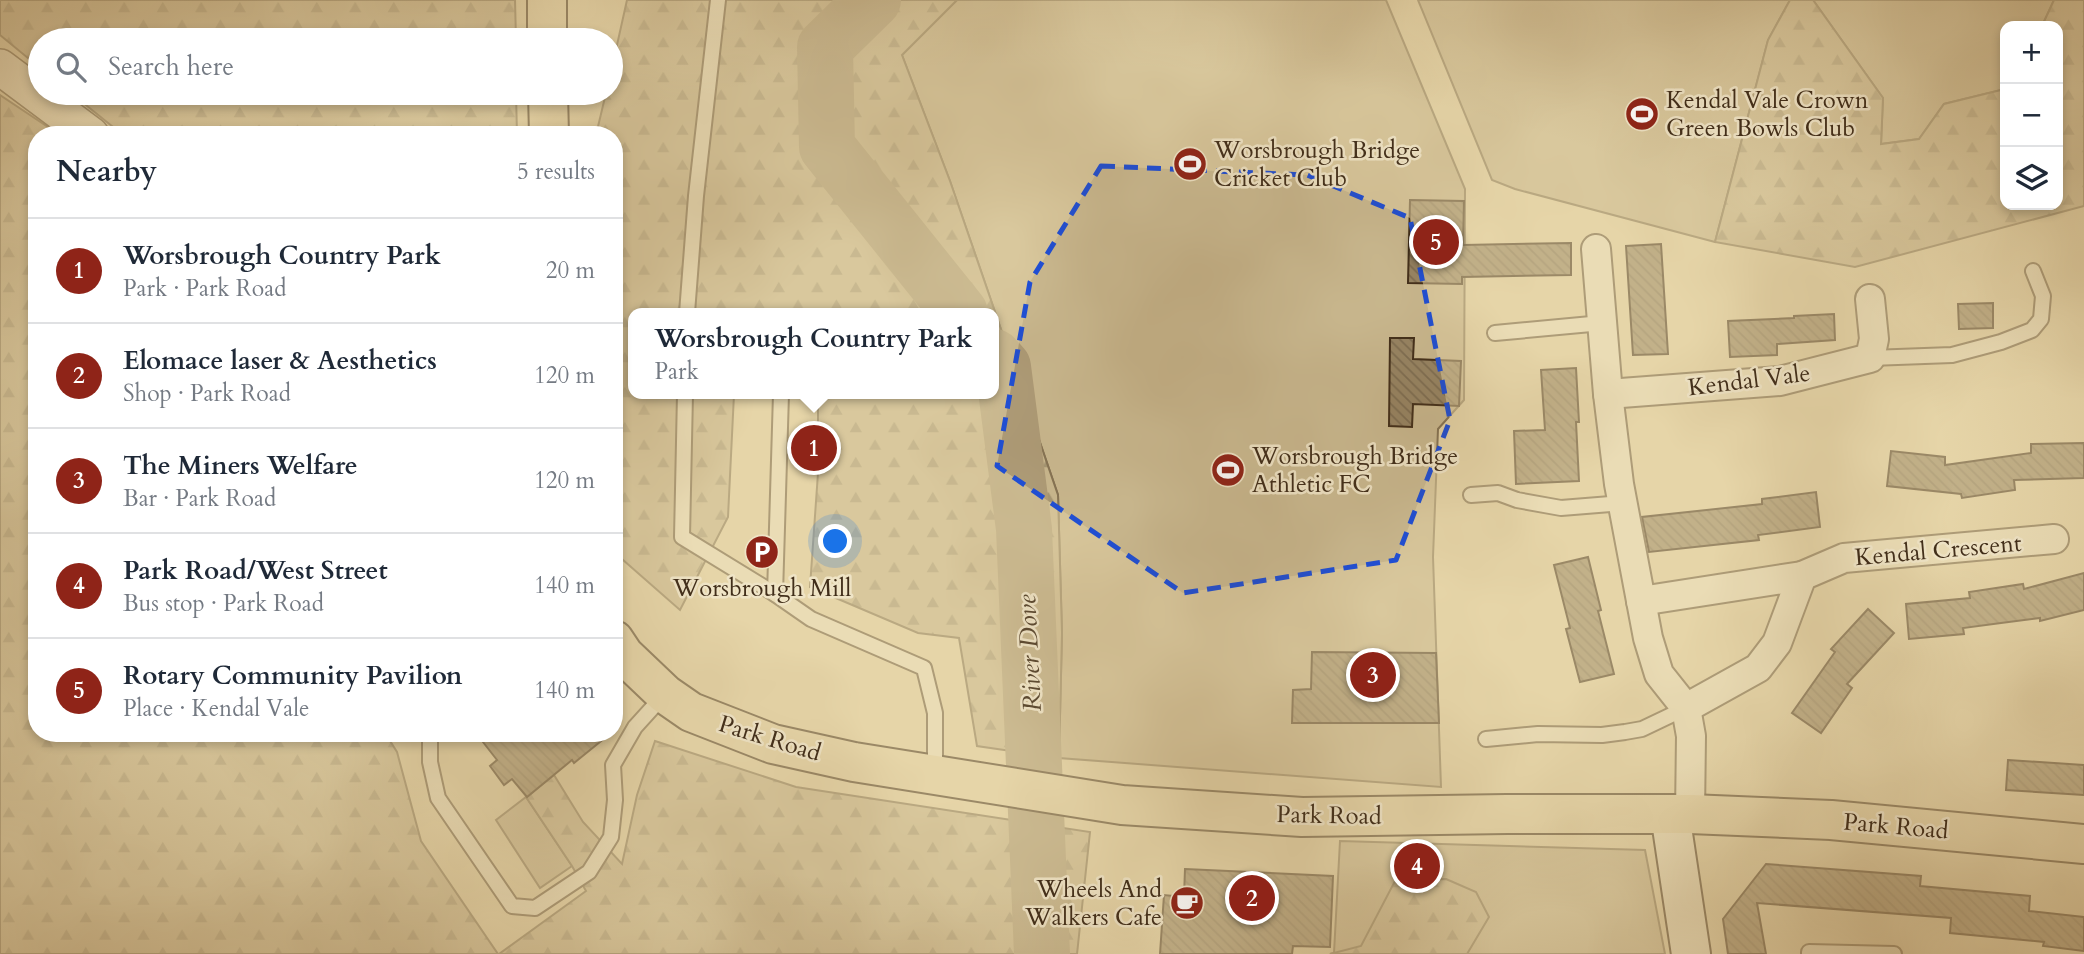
<!DOCTYPE html>
<meta charset="utf-8">
<style>
:root{--surface:#fff;--page:#f2f2f3;--text:#1f2937;--muted:#747a83;--line:#e0e1e3;--accent:#8f2418}
body{margin:0;font-family:Cardo,serif;background:var(--page);color:var(--text)}
.controls{position:absolute;right:21px;top:21px;display:grid;overflow:hidden;border-radius:14px;box-shadow:0 4px 10px #0003}
.controls button{width:63px;height:63px;display:grid;place-items:center;padding:0;border:0;border-bottom:2px solid var(--line);background:var(--surface);color:var(--text);font:35px sans-serif}
.you{position:absolute;left:836px;top:542px;width:24px;height:24px;margin:-18px;border:5px solid #fff;border-radius:50%;background:#1a73e8;box-shadow:0 0 0 10px #1a73e833}
.badge{display:grid;place-items:center;width:46px;height:46px;border-radius:50%;background:var(--accent);color:#fff;font-size:23px;font-weight:700}
.pin{position:absolute;translate:-50% -50%;border:4px solid #fff;box-shadow:0 2px 7px #0006}
.popup{position:absolute;left:628px;top:308px;width:371px;height:91px;box-sizing:border-box;display:grid;place-content:center;border-radius:14px;background:var(--surface);filter:drop-shadow(0 2px 5px #0005);font-size:23px;white-space:nowrap;color:var(--muted)}
.popup b{font-size:26px;color:var(--text)}
.popup::after{content:'';position:absolute;left:50%;top:100%;margin-left:-14px;border:14px solid transparent;border-top-color:var(--surface)}
.list{margin:0;padding:0;list-style:none}
h2{display:flex;justify-content:space-between;align-items:center;height:91px;margin:0;padding:0 28px;font-size:30px}
h2 small{font-size:23px;font-weight:400;color:var(--muted)}
.list li{display:grid;grid-template-columns:46px 1fr auto;gap:21px;align-items:center;box-sizing:border-box;height:105px;padding:0 28px;border-top:2px solid var(--line)}
.list b{display:block;font-size:26px;white-space:nowrap}
.list p{margin:0;font-size:23px;white-space:nowrap;color:var(--muted)}
.list em{font-size:23px;font-style:normal;color:var(--muted)}
.icon{flex:none;width:38px;height:38px;fill:none;stroke:currentColor;stroke-width:2;stroke-linecap:round;stroke-linejoin:round}
.map{position:relative;flex:none;width:2084px;height:954px;overflow:hidden}
.search{position:absolute;background:var(--surface);box-shadow:0 4px 10px #0003;left:28px;top:28px;width:595px;height:77px;display:flex;align-items:center;gap:18px;box-sizing:border-box;padding:0 24px;border-radius:38px;color:var(--muted);font-size:26px}
.panel{position:absolute;background:var(--surface);box-shadow:0 4px 10px #0003;left:28px;top:126px;width:595px;height:616px;border-radius:28px}
.map>svg:first-child{display:block}
</style>
<div class="map">
<svg width="2084" height="954" viewBox="0 0 2084 954">
<defs>
<pattern id="forest-firs" width="22" height="20" patternUnits="userSpaceOnUse" patternTransform="scale(1.75)"><rect width="22" height="20" fill="#cab990"/><path d="M5 1l3.5 6h-7zM16 11l3.5 6h-7z" fill="#a69775"/></pattern>
<pattern id="building-back-hatch" width="6" height="6" patternUnits="userSpaceOnUse" patternTransform="scale(1.75)"><rect width="6" height="6" fill="#978564"/><path d="M-1 5l2 2M0 0l6 6M5-1l2 2" fill="none" stroke="#7d6d52"/></pattern>
</defs>
<rect width="100%" height="100%" fill="#e6d5a8"/>
<filter id="stains"><feTurbulence type="fractalNoise" baseFrequency=".00286" numOctaves="4"/><feColorMatrix values="0 0 0 0 .2 0 0 0 0 .09 0 0 0 0 .02 0 0 0 .5 -.17"/></filter>
<radialGradient id="worn" r=".72"><stop offset=".6" stop-color="#630" stop-opacity="0"/><stop offset="1" stop-color="#630" stop-opacity=".3"/></radialGradient>
<!-- green -->
<g fill="#cab990" stroke="#867455" stroke-width="2">
<path d="M957 0H1386L1465 189 1464 400 1438 429 1433 557 1441 787 1059 758 1062 633 1058 495 950 181 902 55Z"/>
<path d="M1418 0H1790L1768 40 1715 242 1515 189 1492 180Z"/>
<path d="M1813 0H2054L2042 26H2005V89L1944 104 1919 139 1881 144 1883 98Z"/>
<path d="M526 797 572 866 540 888 496 820Z"/>
<path d="M1340 841 1645 850 1665 954H1330L1334 953Z"/>
</g>
<!-- forest -->
<g fill="url(#forest-firs)" stroke="#867455" stroke-width="2">
<path d="M0 0H515L516 40H40V68L0 35Z"/>
<path d="M627 0H957L902 55 950 181 1058 495 1062 633 1059 758 977 746 959 638 918 633 810 587 818 473V394H994V313H634V394H734L728 517 680 610 614 552V135H596L606 93H611V72Z"/>
<path d="M1790 0H1813L1883 98 1881 144 1919 139 1944 104 2005 89V205H2058V26H2042L2054 0H2084V206L1855 267 1715 242 1768 40Z"/>
<path d="M71 93H516L517 135H123Z"/>
<path d="M0 95 60 135H37V733H385L397 752 421 841 498 954H0Z"/>
<path d="M655 741 796 787 1090 832 1077 954H499L586 891 572 866 526 797 554 775 583 822 622 864 637 795Z"/>
<path d="M1446 879 1476 892 1489 917 1467 954H1330L1361 946 1395 881Z"/>
</g>
<g fill="none" stroke-linecap="round" stroke-linejoin="round">
<!-- river -->
<g stroke="#ae9c78" stroke-width="56">
<path d="M873 0 825 47 827 147 960 313"/>
<path d="M994 357 1003 367 1024 529 1042 954"/>
</g>
</g>
<!-- building -->
<g fill="url(#building-back-hatch)" stroke="#412e1a" stroke-width="2">
<path d="M1410 200 1464 201 1463 245 1571 243V275L1462 277V284L1408 283Z"/>
<path d="M1661 244 1668 354 1633 355 1626 246Z"/>
<path d="M1993 303V328L1959 329 1958 304Z"/>
<path d="M1834 314 1835 340 1777 344V355L1730 357 1728 321 1794 318V316Z"/>
<path d="M1390 338H1414L1413 359 1461 361 1459 406 1413 404 1412 427 1389 426Z"/>
<path d="M1576 368 1579 422H1576L1579 481 1516 484 1514 431 1545 430 1541 370Z"/>
<path d="M2084 443V478L2014 480 2015 490 1962 498 1961 494 1887 486 1891 451 1945 457V465L2031 453V444Z"/>
<path d="M1816 492 1820 527 1758 535 1759 540 1649 552 1642 517 1762 504V499Z"/>
<path d="M1588 557 1601 610 1598 611 1614 674 1580 682 1566 629 1570 628 1554 565Z"/>
<path d="M2084 573V610L2040 621V618L2001 623 1963 628 1964 634 1909 639 1906 604 1970 598 1969 592 2023 584 2024 589Z"/>
<path d="M1868 609 1894 633 1847 684 1852 688 1821 733 1792 713 1835 652 1831 649Z"/>
<path d="M1312 652 1436 653 1439 723H1292L1293 690 1311 689Z"/>
<path d="M476 733H611L574 763 572 760 527 797 512 779 504 785 490 766 497 760Z"/>
<path d="M2008 760 2084 765V795L2006 790Z"/>
<path d="M1766 864 1921 876 1920 886 2030 896 2029 911 2084 917V951L2043 946 2044 942 1950 933 1951 918 1757 903 1766 954H1728L1723 919Z"/>
<path d="M1185 869 1333 876 1330 947 1293 946 1292 954H1160L1164 895 1184 897Z"/>
</g>
<g fill="none" stroke-linecap="round" stroke-linejoin="round">
<!-- service casing -->
<g stroke="#6a583e" stroke-width="18">
<g id="service">
<path d="M687 313 696 196 718 0"/>
<path d="M1495 333 1602 323"/>
<path d="M1870 358 1952 355 2001 342 2032 330 2041 319 2043 296 2033 271"/>
<path d="M685 394 682 537 775 594"/>
<path d="M781 394 775 594 811 619 924 668 935 713V774"/>
<path d="M1471 495 1498 493 1517 500 1561 508 1623 503"/>
<path d="M430 733V762L438 798 512 906 535 908 589 872 611 837 615 800 613 765 635 727 664 695"/>
<path d="M1486 739 1538 734 1602 735 1625 732 1642 729 1686 708"/>
<path d="M1809 954V952L1894 954"/>
</g>
</g>
<!-- minor casing -->
<g stroke="#6a583e" stroke-width="32">
<g id="minor">
<path d="M1596 249 1608 394 1619 484 1648 638 1659 674 1686 708 1691 736 1690 814"/>
<path d="M1608 394 1780 381 1870 358 1874 339 1870 299"/>
<path d="M1641 601 1802 576"/>
<path d="M1686 708 1758 668 1777 643 1802 576 1844 558 2054 539"/>
</g>
</g>
<!-- tertiary casing -->
<g stroke="#6a583e" stroke-width="38">
<path id="tertiary" d="M0 67 91 135"/>
</g>
<!-- secondary casing -->
<g stroke="#412e1a" stroke-width="42">
<path id="secondary" d="M1670 814 1691 954"/>
</g>
<!-- trunk casing -->
<g stroke="#412e1a" stroke-width="42">
<g id="trunk">
<path d="M547 0V40"/>
<path d="M548 93 549 135"/>
<path d="M614 640 624 655 665 694 691 712 773 744 854 762 1122 805 1302 817 1507 814H1690L1831 820 2084 844"/>
</g>
</g>
<!-- service -->
<use href="#service" stroke="#efe4c6" stroke-width="14"/>
<!-- minor -->
<use href="#minor" stroke="#efe4c6" stroke-width="28"/>
<!-- tertiary -->
<use href="#tertiary" stroke="#efe4c6" stroke-width="35"/>
<!-- secondary -->
<use href="#secondary" stroke="#efe4c6" stroke-width="38"/>
<!-- trunk -->
<use href="#trunk" stroke="#e6d5a8" stroke-width="38"/>
</g>
<!-- marked area -->
<path d="M0 0H2084V954H0ZM1101 166 1307 175 1410 218 1450 420 1396 560 1183 593 997 466 1030 282Z" fill="#e6d5a8" fill-opacity=".55" fill-rule="evenodd"/>
<path fill="none" stroke="#1d4ed8" stroke-width="5" stroke-dasharray="14 9" stroke-linejoin="round" d="M1101 166 1307 175 1410 218 1450 420 1396 560 1183 593 997 466 1030 282Z"/>
<!-- icons -->
<defs>
<g id="stadium-disc" transform="scale(1.75)"><circle r="9.5" fill="#8f2418" stroke="#efe4c6"/><path d="M0-5a6.5 5 0 1 0 0 10a6.5 5 0 1 0 0-10ZM-3.5-1.8h7v3.6h-7Z" fill="#fff"/></g>
<g id="parking-disc" transform="scale(1.75)"><circle r="9.5" fill="#8f2418" stroke="#efe4c6"/><path d="M-3.5-5.5H1a3.5 3.5 0 0 1 0 7H-1V5.5H-3.5ZM-1-3.4V-.6H.8a1.4 1.4 0 0 0 0-2.8Z" fill="#fff"/></g>
<g id="cafe-disc" transform="scale(1.75)"><circle r="9.5" fill="#8f2418" stroke="#efe4c6"/><path d="M-5.5-4.5H6V0H3Q3 3.5 0 3.5H-2.5Q-5.5 3.5-5.5 0ZM3-3.2v2h1.7v-2ZM-6 4.5H4V6H-6Z" fill="#fff"/></g>
</defs>
<g fill-rule="evenodd">
<use href="#stadium-disc" x="1642" y="114"/>
<use href="#stadium-disc" x="1190" y="164"/>
<use href="#stadium-disc" x="1228" y="470"/>
<use href="#parking-disc" x="762" y="552"/>
<use href="#cafe-disc" x="1187" y="903"/>
</g>
<g text-anchor="middle" stroke-width="5" stroke-linejoin="round" paint-order="stroke">
<!-- poi labels -->
<g font-size="24" fill="#412e1a" stroke="#efe4c6" text-anchor="start">
<text x="1666" y="108">Kendal Vale Crown<tspan x="1666" dy="28">Green Bowls Club</tspan></text>
<text x="1214" y="158">Worsbrough Bridge<tspan x="1214" dy="28">Cricket Club</tspan></text>
<text x="1252" y="464">Worsbrough Bridge<tspan x="1252" dy="28">Athletic FC</tspan></text>
<text x="762" y="596" text-anchor="middle">Worsbrough Mill</text>
<text x="1162" y="897" text-anchor="end">Wheels And<tspan x="1162" dy="28">Walkers Cafe</tspan></text>
</g>
<!-- street labels -->
<g font-size="24" fill="#412e1a" stroke="#efe4c6">
<text transform="translate(1749 380) rotate(-7)" y="8">Kendal Vale</text>
<text transform="translate(1938 550) rotate(-5)" y="8">Kendal Crescent</text>
<text transform="translate(770 738) rotate(17)" y="8">Park Road</text>
<text transform="translate(1329 815) rotate(1)" y="8">Park Road</text>
<text transform="translate(1896 826) rotate(5)" y="8">Park Road</text>
</g>
<!-- water labels -->
<g font-size="26" font-style="italic" fill="#5c4a32" stroke="#efe4c6">
<text transform="translate(1029 653) rotate(-93)" y="9">River Dove</text>
</g>
</g>
<rect width="100%" height="100%" filter="url(#stains)"/>
<rect width="100%" height="100%" fill="url(#worn)"/>
</svg>
<div class="controls">
<button>+</button>
<button>−</button>
<button><svg class="icon" aria-label="layers" viewBox="0 0 24 24"><path d="M12 4l9 5-9 5-9-5zM3 14l9 5 9-5"/></svg></button>
</div>
<div class="you"></div>
<div class="pin badge" style="left:814px;top:448px">1</div>
<div class="popup"><b>Worsbrough Country Park</b>Park</div>
<div class="pin badge" style="left:1252px;top:898px">2</div>
<div class="pin badge" style="left:1373px;top:675px">3</div>
<div class="pin badge" style="left:1417px;top:866px">4</div>
<div class="pin badge" style="left:1436px;top:242px">5</div>
<div class="search"><svg class="icon" aria-label="search" viewBox="0 0 24 24"><circle cx="10" cy="10" r="6"/><path d="M15 15l6 6"/></svg>Search here</div>
<section class="panel">
<h2>Nearby<small>5 results</small></h2>
<ul class="list">
<li><span class="badge">1</span><div><b>Worsbrough Country Park</b><p>Park · Park Road</p></div><em>20 m</em></li>
<li><span class="badge">2</span><div><b>Elomace laser &amp; Aesthetics</b><p>Shop · Park Road</p></div><em>120 m</em></li>
<li><span class="badge">3</span><div><b>The Miners Welfare</b><p>Bar · Park Road</p></div><em>120 m</em></li>
<li><span class="badge">4</span><div><b>Park Road/West Street</b><p>Bus stop · Park Road</p></div><em>140 m</em></li>
<li><span class="badge">5</span><div><b>Rotary Community Pavilion</b><p>Place · Kendal Vale</p></div><em>140 m</em></li>
</ul>
</section>
</div>
